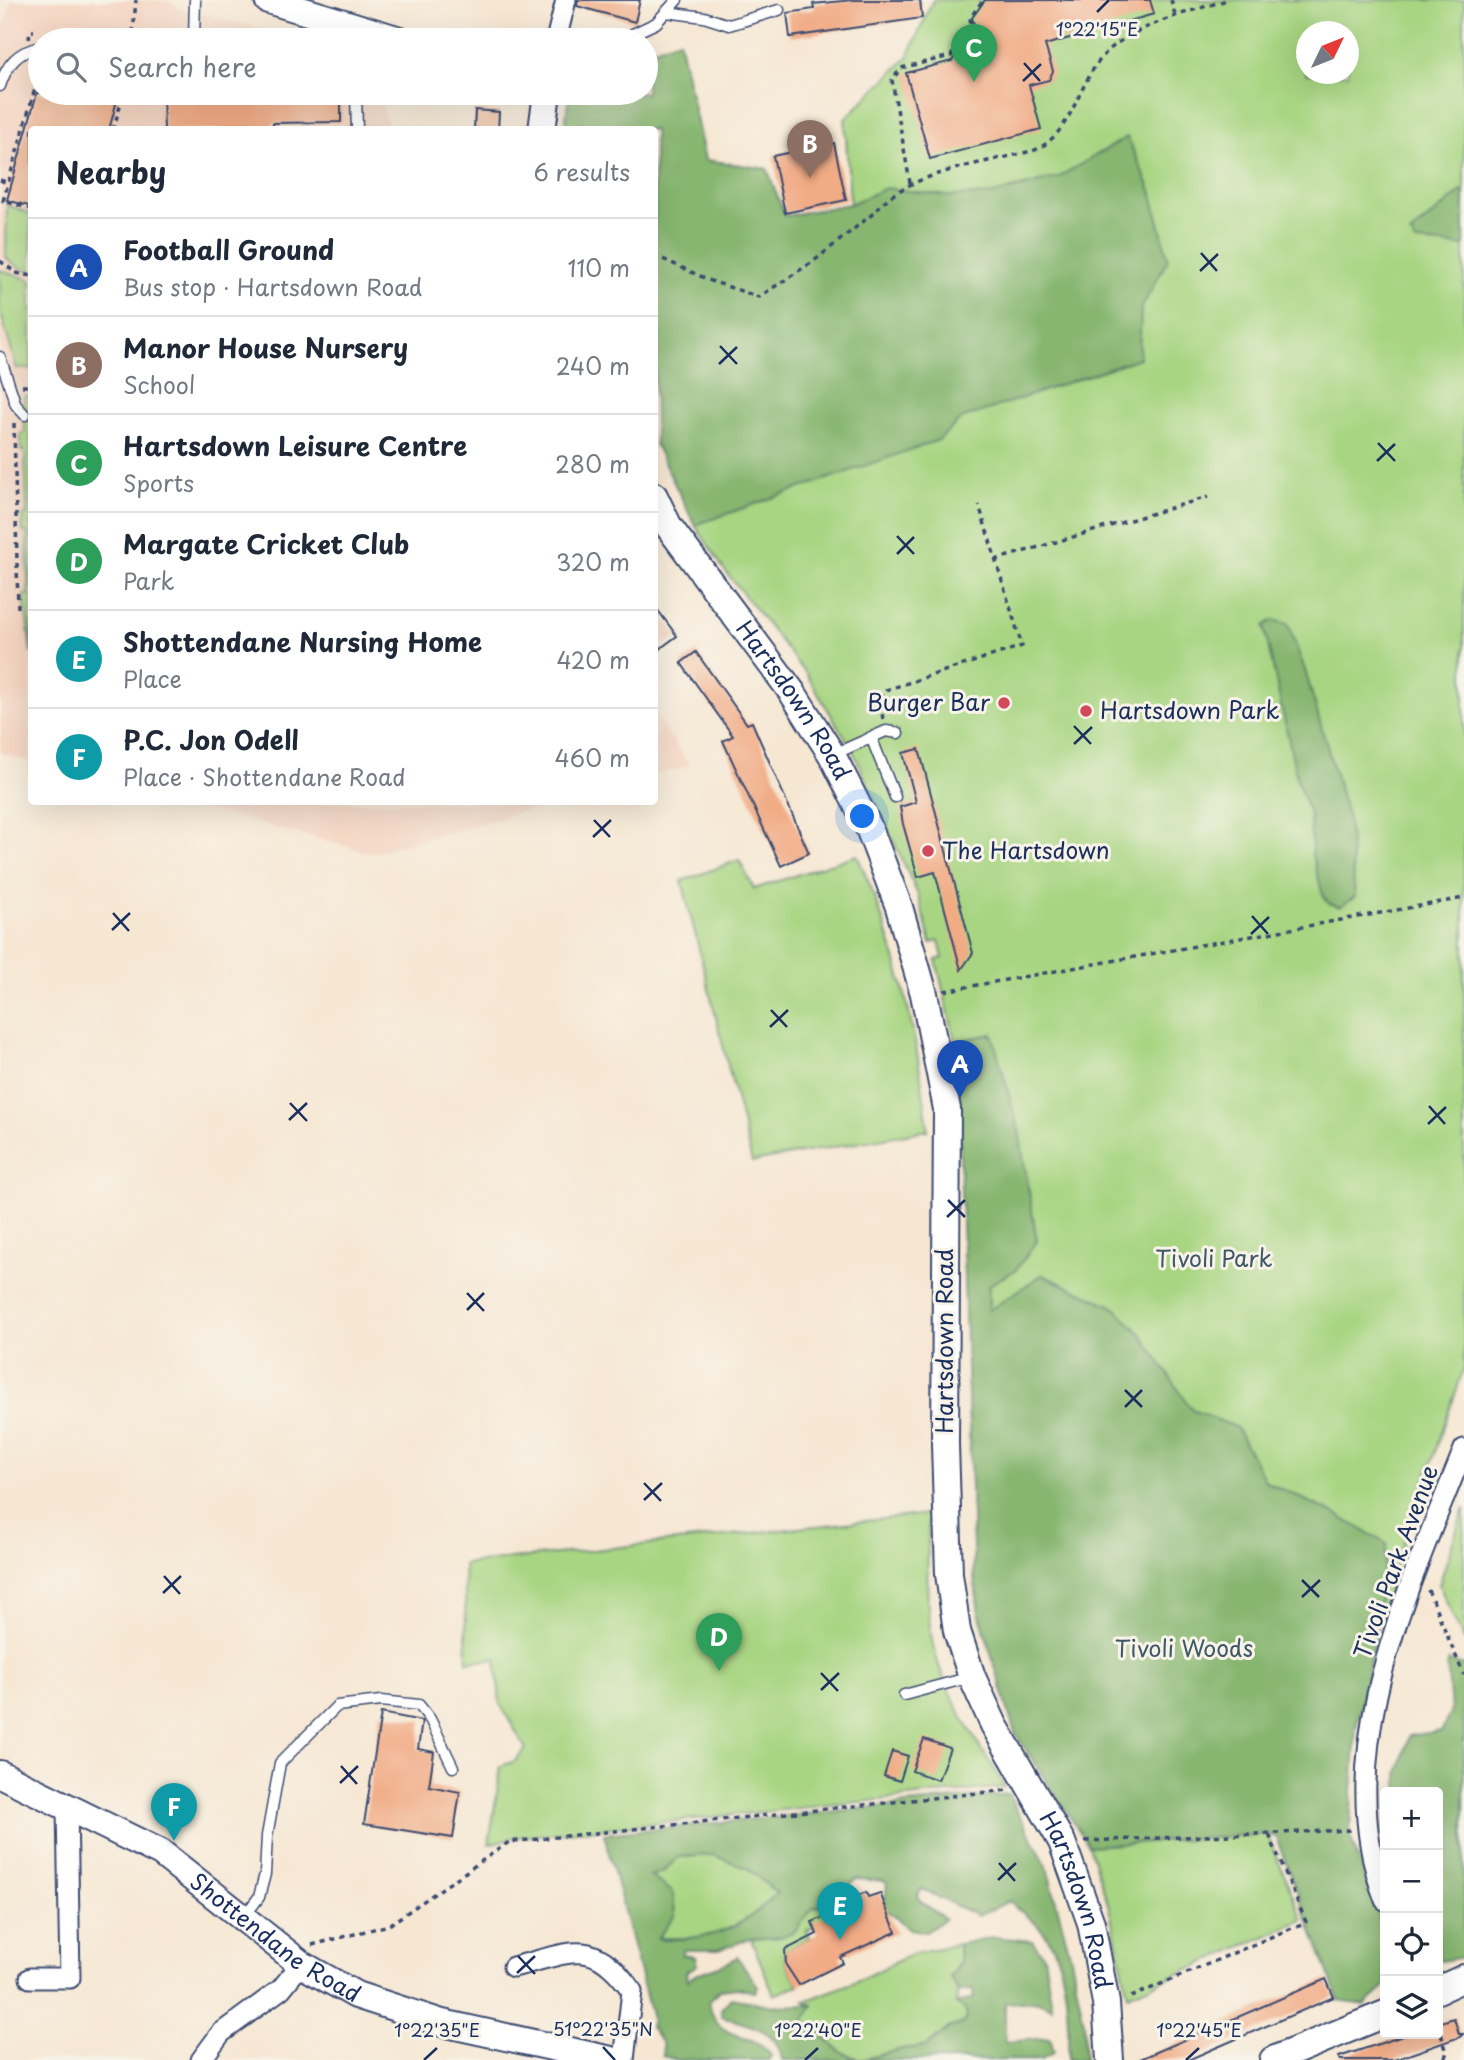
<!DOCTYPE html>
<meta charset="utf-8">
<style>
:root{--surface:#fff;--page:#f6f6f7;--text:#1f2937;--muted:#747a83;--line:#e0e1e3;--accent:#b45309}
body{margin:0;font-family:"Playpen Sans",sans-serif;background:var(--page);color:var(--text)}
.controls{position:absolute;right:21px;bottom:21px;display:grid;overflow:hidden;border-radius:7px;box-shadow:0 7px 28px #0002}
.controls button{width:63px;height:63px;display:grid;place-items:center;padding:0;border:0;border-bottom:2px solid var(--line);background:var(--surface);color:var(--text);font:35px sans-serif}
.compass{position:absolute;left:1296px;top:21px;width:63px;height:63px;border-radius:50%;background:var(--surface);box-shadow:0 7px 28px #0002;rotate:47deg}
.you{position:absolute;left:863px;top:817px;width:24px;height:24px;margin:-18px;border:5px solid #fff;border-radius:50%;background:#1a73e8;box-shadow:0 0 0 10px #1a73e833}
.badge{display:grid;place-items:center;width:46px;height:46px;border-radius:50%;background:var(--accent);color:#fff;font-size:23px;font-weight:700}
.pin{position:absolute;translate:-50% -58px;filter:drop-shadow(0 2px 4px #0008)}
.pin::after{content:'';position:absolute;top:37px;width:24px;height:21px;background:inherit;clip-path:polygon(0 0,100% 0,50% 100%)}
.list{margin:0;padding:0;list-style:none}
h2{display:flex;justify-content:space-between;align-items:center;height:91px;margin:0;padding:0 28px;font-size:30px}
h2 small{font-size:23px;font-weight:400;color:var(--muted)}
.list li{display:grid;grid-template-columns:46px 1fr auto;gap:21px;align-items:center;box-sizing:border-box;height:98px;padding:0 28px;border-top:2px solid var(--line)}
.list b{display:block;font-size:26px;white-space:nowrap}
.list p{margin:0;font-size:23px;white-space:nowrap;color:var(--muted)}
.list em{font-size:23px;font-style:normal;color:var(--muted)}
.icon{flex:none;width:38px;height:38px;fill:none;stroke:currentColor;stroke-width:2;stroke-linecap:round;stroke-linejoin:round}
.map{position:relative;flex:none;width:1464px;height:2060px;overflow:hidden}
.search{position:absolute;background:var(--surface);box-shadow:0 7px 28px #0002;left:28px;top:28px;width:630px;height:77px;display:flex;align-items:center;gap:18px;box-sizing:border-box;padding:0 24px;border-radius:38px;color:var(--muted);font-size:26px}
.panel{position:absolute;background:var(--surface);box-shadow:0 7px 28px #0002;left:28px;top:126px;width:630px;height:679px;border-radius:7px}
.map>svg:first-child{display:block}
</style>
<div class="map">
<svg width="1464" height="2060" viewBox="0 0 1464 2060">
<rect width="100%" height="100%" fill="#f7f3e8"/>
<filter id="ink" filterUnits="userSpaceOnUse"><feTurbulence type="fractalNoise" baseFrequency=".0143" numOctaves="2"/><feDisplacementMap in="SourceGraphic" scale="14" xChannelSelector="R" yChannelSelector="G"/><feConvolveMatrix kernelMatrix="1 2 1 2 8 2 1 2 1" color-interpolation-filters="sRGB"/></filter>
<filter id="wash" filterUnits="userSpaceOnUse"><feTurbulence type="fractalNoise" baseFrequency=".00686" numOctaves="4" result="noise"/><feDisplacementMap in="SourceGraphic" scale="28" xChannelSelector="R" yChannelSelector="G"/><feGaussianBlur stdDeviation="1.57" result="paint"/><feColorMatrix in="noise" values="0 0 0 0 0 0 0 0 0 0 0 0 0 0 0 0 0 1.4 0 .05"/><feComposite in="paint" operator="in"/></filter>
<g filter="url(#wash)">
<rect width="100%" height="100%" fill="#f6e7d3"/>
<!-- built -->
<g fill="#f4d3c0">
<path d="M12 0H167L179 8 304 40H40V93H385L383 108 389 129 32 130 31 762 0 753V39Z"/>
<path d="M654 714H655L690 766 655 775Z"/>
<path d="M179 802H559L371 853Z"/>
</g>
<!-- green -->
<g fill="#a8d582" stroke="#628270" stroke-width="2" fill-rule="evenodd">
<path d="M933 0H1464V1368L1396 1565 1375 1637 1356 1728 1015 1733 979 1612 974 1575 957 1049 936 960 943 958 939 941 931 943 918 895 853 751 807 675 723 568 695 525 655 444 654 130H565L569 93H646V52L679 40 705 160 767 169 785 216 850 204 845 119 908 57ZM1306 32H1348V74H1306Z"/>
<path d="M7 205 31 214V272L20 268 6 258Z"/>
<path d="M0 270 31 280V369H17L0 311Z"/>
<path d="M24 396H31V653L24 595 28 594 27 532H23L22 516 27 515 25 451H21V434L25 433Z"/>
<path d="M857 855C898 946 917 1033 928 1130L752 1162 682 881 739 860 754 889Z"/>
<path d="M1464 1508V1641L1439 1585Z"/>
<path d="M928 1514C929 1558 923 1610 935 1653 948 1701 980 1745 1005 1787L510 1838 489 1844 501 1766 515 1761 526 1749 500 1704 496 1659 467 1662 464 1564Z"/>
<path d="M1267 1834 1303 1920 1128 1995 1109 1907 1089 1846Z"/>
<path d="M714 1855 747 1868 777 1893 749 1919 709 1938H658L675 1915 649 1876 662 1872 679 1857Z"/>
<path d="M837 1899 848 1924 812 1922 814 1927 806 1931 809 1937 785 1951 786 1965 799 1985 774 1995 749 1934Z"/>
<path d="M959 1944 960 1962 950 1977 958 1991 956 2004 965 2009 968 2016 963 2023 949 2028 927 2046 902 2049 861 2060 841 2052 804 2020 813 2005 805 2001 857 1981 914 1953Z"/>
</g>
<!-- forest -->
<g fill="#86b670" stroke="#507267" stroke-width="2" fill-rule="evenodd">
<path d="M679 40 705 160 767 169 785 216 850 204 886 188 949 196 989 195 1059 177 1127 137 1151 190 1168 259 1141 309 1139 358 961 419 939 440 695 525 655 444 654 130 565 129 569 93H646V52Z"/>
<path d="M1464 189V246L1416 242 1410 234Z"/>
<path d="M1273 620 1288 624 1305 670 1348 819 1355 897 1340 907 1328 903 1323 895 1312 855 1310 816 1298 783 1264 626Z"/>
<path d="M992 1034 1019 1131 1037 1241 1016 1270 989 1285V1310L1042 1275 1113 1306 1141 1334 1192 1410 1236 1427 1266 1482 1331 1512 1387 1544 1375 1637 1356 1728 1350 1826V1836L1385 1933V1987L1365 2005 1339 2001 1276 1837 1266 1834 1089 1846 1015 1733 979 1612 974 1575 956 1041Z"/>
<path d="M1447 1661 1464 1665V1957L1441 1961 1438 1960V1792H1398V1774L1409 1736 1442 1731 1451 1710Z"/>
<path d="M1008 1794 1046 1864 1071 1958 1084 2023 1085 2060H1068C1069 2020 1069 1961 1042 1930 1032 1919 1019 1910 1009 1901L978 1916 921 1889 917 1895 919 1900 945 1919 926 1932 910 1929 884 1908 887 1884 884 1881 856 1879 831 1903 813 1908 795 1931 781 1937 749 1939 718 1950H684L682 1955 695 1957 697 1965 686 1972 687 1980C703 1968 721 1969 737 1957L758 1986 755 1992 738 1988 719 1990 709 2002C717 2047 753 2028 771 2055L769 2060H678L663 2056 662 2043 650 2027 652 2019 604 1834ZM714 1855 747 1868 777 1893C740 1931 715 1938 663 1940L658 1938 675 1915 673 1892 650 1876 662 1872 679 1857Z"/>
<path d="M993 1937 1032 1941 1044 1956 1052 2007 1035 2001 1005 2003V2042L1050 2038 1054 2052 1041 2060H861L902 2049 927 2046 949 2028 963 2023 967 2016 965 2009 956 2004 974 1998 973 1990 958 1991 950 1977 960 1962 959 1944Z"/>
<path d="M731 1998 774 2006 813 2005 804 2021 841 2052 857 2060H782C778 2026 748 2027 722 2016L721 2009Z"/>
</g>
<g id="blocks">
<!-- building -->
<g fill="#f1ab85">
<path d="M578 0H640L635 22 577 6Z"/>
<path d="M853 0H920L922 18 790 37 787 13 814 9 813 4Z"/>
<path d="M985 0H1150L1154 14 1045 45 1053 71 1049 80 1029 85 1041 129 930 159 906 73 952 61 975 27 972 18Z"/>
<path d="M37 93H119L109 130H32V207L7 200Z"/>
<path d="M163 93H341V122L273 123V130H164Z"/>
<path d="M475 110 499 112 498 130H474Z"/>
<path d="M834 143 846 200 785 213 773 156Z"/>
<path d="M654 605 677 636 654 653Z"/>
<path d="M696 652 747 724 752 722 809 853 781 866 723 741 733 736 681 663Z"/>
<path d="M919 749 973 953 961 970 935 872 918 877 903 824 900 807 916 802 903 753Z"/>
<path d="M381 1713 422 1721 418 1749 434 1752 429 1786 460 1792 453 1838 364 1824Z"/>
<path d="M924 1739 950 1748 938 1780 912 1771Z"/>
<path d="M892 1751 908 1756 900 1781 884 1776Z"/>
<path d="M866 1892 868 1897 880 1893 896 1932 840 1957 843 1963 799 1985 786 1965 785 1950 817 1934 812 1922 846 1908 843 1902Z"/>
<path d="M1326 1979 1334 1997 1213 2049 1188 2060H1138Z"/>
<path d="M1454 2018 1459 2034H1463L1460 2037 1394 2060H1340L1339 2057 1409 2034H1442L1438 2023Z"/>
</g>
</g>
</g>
<g filter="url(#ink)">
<use href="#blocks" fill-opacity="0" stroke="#3c4b70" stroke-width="2"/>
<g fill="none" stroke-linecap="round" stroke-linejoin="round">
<!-- lane casing -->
<g stroke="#3c4b70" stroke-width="13">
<g id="lane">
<path d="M666 12 704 17 729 25 779 10"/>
<path d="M194 38 195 0"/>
<path d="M144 40H183L194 34"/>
<path d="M319 40 325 17"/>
<path d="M620 40 656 23 677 0"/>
<path d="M0 86C7 64 17 52 40 47"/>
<path d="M356 93 357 130"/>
<path d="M0 357 16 405 25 415"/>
<path d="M871 737 895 797"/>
<path d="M832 755 886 731 898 733"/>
<path d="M904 1695 971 1677"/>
<path d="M244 1917 259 1897 265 1874 267 1836 280 1763 337 1706 381 1701 419 1705 430 1719 453 1767"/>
</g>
</g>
<!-- street casing -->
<g stroke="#3c4b70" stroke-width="23">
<g id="street">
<path d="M556 40 566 0"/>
<path d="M1385 1900C1328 1753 1410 1585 1464 1449"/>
<path d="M513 1967C572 1953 592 1935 632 1991L624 2060"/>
<path d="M30 1978H70L67 1807"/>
<path d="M201 2060 221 2033 281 1989 301 1964"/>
</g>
</g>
<!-- secondary casing -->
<g stroke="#3c4b70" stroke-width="30">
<g id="secondary">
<path d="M268 0 400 40"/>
<path d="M542 130 547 93"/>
<path id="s1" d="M654 496 669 527 792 692 832 755 869 828 899 907 924 994 947 1109 945 1444 949 1574 957 1631 972 1677 994 1725 1062 1842 1091 1923 1106 2003 1110 2060"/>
<path id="s2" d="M0 1774 161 1853 301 1964 356 1995 442 2023 611 2060"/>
<path d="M1438 1990 1464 1978"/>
<path d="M1273 2060 1385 2014"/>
</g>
</g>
<!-- path -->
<g stroke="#3c4b70" stroke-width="3.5" stroke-dasharray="5 5" stroke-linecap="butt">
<path d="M1171 0 1175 15"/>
<path d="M133 33 136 0"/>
<path d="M29 39 30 31H34"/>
<path d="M113 130 124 93"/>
<path d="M0 180 8 183"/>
<path d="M910 183 892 80 901 68 951 56 971 27 970 18 983 0"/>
<path d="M32 209 3 201 40 71"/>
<path d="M654 255 711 281 759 297 814 261 875 212C903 172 989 163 1035 150 1073 133 1077 84 1104 55 1129 27 1191 11 1227 0"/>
<path d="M0 261 16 273 32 276"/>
<path d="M22 386H32"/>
<path d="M14 423 18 610"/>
<path d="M995 560 1208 497"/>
<path d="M883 719 880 702 886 690 1022 646 979 505"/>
<path d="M944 991 1464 898"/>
<path d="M1428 1590 1464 1675"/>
<path d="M1085 1841 1350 1830"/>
<path d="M312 1945 389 1925 509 1842 1008 1790"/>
<path d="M1131 1997 1306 1922 1268 1832"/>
<path d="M1438 2025 1447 2052 1444 2060"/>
</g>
<!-- lane -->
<use href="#lane" stroke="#fff" stroke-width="10"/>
<!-- street -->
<use href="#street" stroke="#fff" stroke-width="19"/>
<!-- secondary -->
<use href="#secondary" stroke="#fff" stroke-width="26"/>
</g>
</g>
<!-- ticks -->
<path fill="none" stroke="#1b2f5e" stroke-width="2.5" d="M1097 12 1109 0M1024 63 1040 81M1023 81 1041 64M1201 253 1217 271M1200 271 1218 254M720 346 737 364M719 364 737 347M1378 443 1395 461M1377 461 1395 444M897 536 914 554M897 554 914 537M1074 726 1091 744M1074 744 1092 727M594 820 610 837M593 837 611 820M113 913 129 931M1252 916 1268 934M112 930 130 913M1251 934 1269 917M771 1010 787 1027M770 1027 788 1010M290 1103 307 1121M1429 1106 1445 1124M289 1120 307 1103M1428 1124 1446 1107M948 1200 965 1217M947 1217 965 1200M467 1293 484 1311M467 1310 484 1293M1125 1390 1142 1407M1125 1407 1142 1390M644 1483 661 1501M644 1500 662 1483M164 1576 180 1594M1302 1580 1319 1597M163 1593 181 1576M1302 1597 1320 1580M821 1673 838 1691M821 1690 839 1673M341 1766 357 1784M340 1783 358 1766M999 1863 1015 1881M998 1880 1016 1863M518 1956 535 1974M517 1973 535 1956M603 2047 615 2060M424 2060 437 2048M805 2060 818 2048M1186 2060 1199 2048"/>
<!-- markers -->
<g fill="#d1495b" stroke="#f7f3e8" stroke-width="2.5">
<circle cx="1004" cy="703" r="7"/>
<circle cx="1086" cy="711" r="7"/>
<circle cx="928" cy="851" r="7"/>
</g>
<g text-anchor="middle" stroke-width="6" stroke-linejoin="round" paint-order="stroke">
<!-- street labels -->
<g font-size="23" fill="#1b2f5e" stroke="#f7f3e8">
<text dy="8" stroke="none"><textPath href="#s1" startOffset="248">Hartsdown Road</textPath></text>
<text transform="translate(945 1341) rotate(-90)" y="8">Hartsdown Road</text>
<text transform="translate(1396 1562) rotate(-70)" y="8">Tivoli Park Avenue</text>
<text dy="8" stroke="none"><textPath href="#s1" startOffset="1508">Hartsdown Road</textPath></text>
<text dy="8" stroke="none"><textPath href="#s2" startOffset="322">Shottendane Road</textPath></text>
</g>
<!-- poi labels -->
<g font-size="23" fill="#1b2f5e" stroke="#f7f3e8" text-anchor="start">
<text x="990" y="711" text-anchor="end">Burger Bar</text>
<text x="1100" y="719">Hartsdown Park</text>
<text x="942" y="859">The Hartsdown</text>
</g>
<!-- park labels -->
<g font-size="23" fill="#3e5867" stroke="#f7f3e8">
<text x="1214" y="1267">Tivoli Park</text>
<text x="1184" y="1657">Tivoli Woods</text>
</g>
</g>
<g font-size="18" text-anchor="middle" fill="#1b2f5e" stroke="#f7f3e8" stroke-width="6" stroke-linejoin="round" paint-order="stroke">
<text x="1097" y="36">1°22'15"E</text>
<text x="603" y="2036">51°22'35"N</text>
<text x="437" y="2037">1°22'35"E</text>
<text x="818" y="2037">1°22'40"E</text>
<text x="1199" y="2037">1°22'45"E</text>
</g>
</svg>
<div class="controls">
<button>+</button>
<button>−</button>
<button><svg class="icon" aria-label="locate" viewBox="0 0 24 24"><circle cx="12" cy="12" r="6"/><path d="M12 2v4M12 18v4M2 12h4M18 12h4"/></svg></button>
<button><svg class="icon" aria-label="layers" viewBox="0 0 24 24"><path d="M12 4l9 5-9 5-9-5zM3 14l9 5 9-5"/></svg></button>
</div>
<svg class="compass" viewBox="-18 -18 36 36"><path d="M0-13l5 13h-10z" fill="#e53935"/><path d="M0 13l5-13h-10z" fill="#747a83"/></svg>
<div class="you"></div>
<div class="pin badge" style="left:960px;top:1098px;background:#1a4fb4">A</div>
<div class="pin badge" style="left:810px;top:178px;background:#8d6e63">B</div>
<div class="pin badge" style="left:974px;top:82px;background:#2e9e5b">C</div>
<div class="pin badge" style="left:719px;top:1671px;background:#2e9e5b">D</div>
<div class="pin badge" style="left:840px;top:1940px;background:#0f9aa8">E</div>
<div class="pin badge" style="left:174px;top:1841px;background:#0f9aa8">F</div>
<div class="search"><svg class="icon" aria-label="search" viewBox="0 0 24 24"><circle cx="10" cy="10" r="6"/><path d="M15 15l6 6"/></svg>Search here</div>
<section class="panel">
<h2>Nearby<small>6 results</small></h2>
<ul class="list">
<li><span class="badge" style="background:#1a4fb4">A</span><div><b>Football Ground</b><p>Bus stop · Hartsdown Road</p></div><em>110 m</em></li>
<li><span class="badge" style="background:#8d6e63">B</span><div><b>Manor House Nursery</b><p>School</p></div><em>240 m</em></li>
<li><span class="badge" style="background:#2e9e5b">C</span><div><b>Hartsdown Leisure Centre</b><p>Sports</p></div><em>280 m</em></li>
<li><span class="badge" style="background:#2e9e5b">D</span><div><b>Margate Cricket Club</b><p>Park</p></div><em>320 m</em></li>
<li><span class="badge" style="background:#0f9aa8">E</span><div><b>Shottendane Nursing Home</b><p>Place</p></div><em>420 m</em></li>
<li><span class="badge" style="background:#0f9aa8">F</span><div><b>P.C. Jon Odell</b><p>Place · Shottendane Road</p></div><em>460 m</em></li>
</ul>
</section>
</div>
